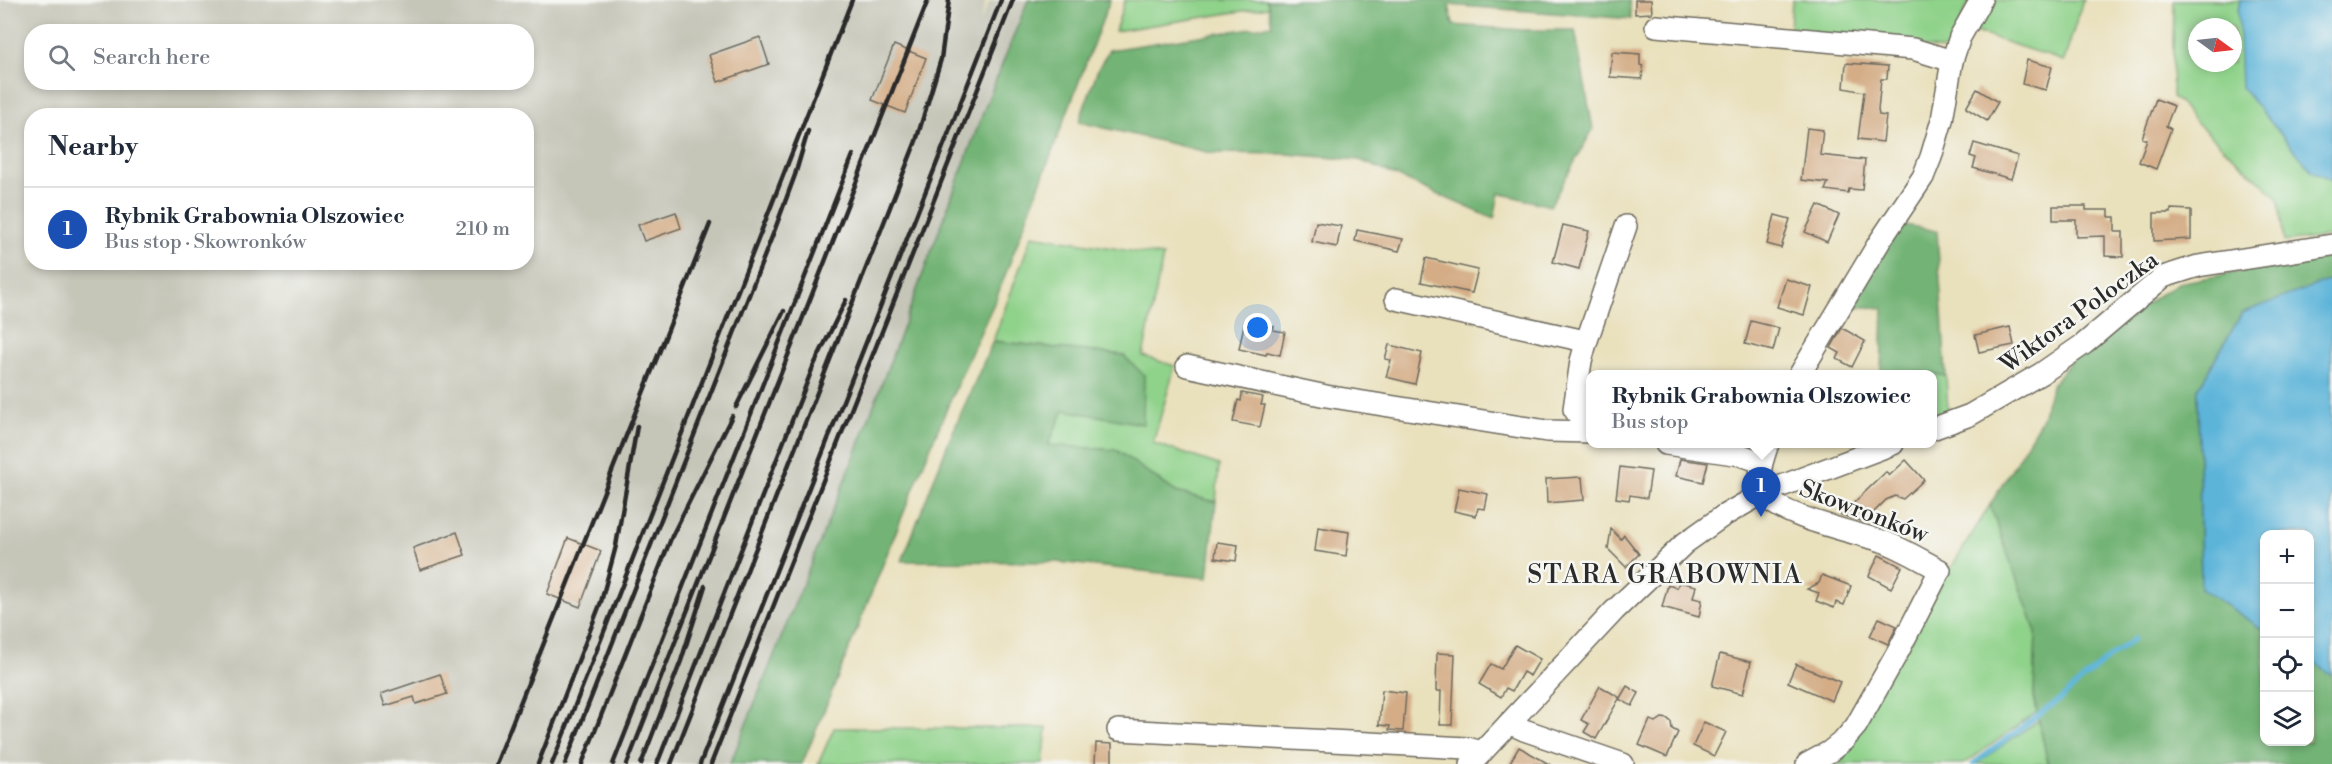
<!DOCTYPE html>
<meta charset="utf-8">
<style>
:root{--surface:#fff;--page:#f6f6f7;--text:#1f2937;--muted:#747a83;--line:#e0e1e3;--accent:#c8321e}
body{margin:0;font-family:"Libre Bodoni",serif;background:var(--page);color:var(--text)}
.controls{position:absolute;right:18px;bottom:18px;display:grid;overflow:hidden;border-radius:12px;box-shadow:0 3px 9px #0003}
.controls button{width:54px;height:54px;display:grid;place-items:center;padding:0;border:0;border-bottom:2px solid var(--line);background:var(--surface);color:var(--text);font:30px sans-serif}
.compass{position:absolute;left:2188px;top:18px;width:54px;height:54px;border-radius:50%;background:var(--surface);box-shadow:0 3px 9px #0003;rotate:105deg}
.you{position:absolute;left:1258px;top:328px;width:21px;height:21px;margin:-15px;border:4px solid #fff;border-radius:50%;background:#1a73e8;box-shadow:0 0 0 9px #1a73e833}
.badge{display:grid;place-items:center;width:39px;height:39px;border-radius:50%;background:var(--accent);color:#fff;font-size:20px;font-weight:700}
.pin{position:absolute;translate:-50% -50px;filter:drop-shadow(0 2px 3px #0008)}
.pin::after{content:'';position:absolute;top:32px;width:21px;height:18px;background:inherit;clip-path:polygon(0 0,100% 0,50% 100%)}
.popup{position:absolute;left:1586px;top:370px;width:351px;height:78px;box-sizing:border-box;display:grid;place-content:center;border-radius:12px;background:var(--surface);filter:drop-shadow(0 2px 4px #0005);font-size:20px;white-space:nowrap;color:var(--muted)}
.popup b{font-size:22px;color:var(--text)}
.popup::after{content:'';position:absolute;left:50%;top:100%;margin-left:-12px;border:12px solid transparent;border-top-color:var(--surface)}
.list{margin:0;padding:0;list-style:none}
h2{display:flex;justify-content:space-between;align-items:center;height:78px;margin:0;padding:0 24px;font-size:26px}
h2 small{font-size:20px;font-weight:400;color:var(--muted)}
.list li{display:grid;grid-template-columns:39px 1fr auto;gap:18px;align-items:center;box-sizing:border-box;height:84px;padding:0 24px;border-top:2px solid var(--line)}
.list b{display:block;font-size:22px;white-space:nowrap}
.list p{margin:0;font-size:20px;white-space:nowrap;color:var(--muted)}
.list em{font-size:20px;font-style:normal;color:var(--muted)}
.icon{flex:none;width:33px;height:33px;fill:none;stroke:currentColor;stroke-width:2;stroke-linecap:round;stroke-linejoin:round}
.map{position:relative;flex:none;width:2332px;height:764px;overflow:hidden}
.search{position:absolute;background:var(--surface);box-shadow:0 3px 9px #0003;left:24px;top:24px;width:510px;height:66px;display:flex;align-items:center;gap:15px;box-sizing:border-box;padding:0 21px;border-radius:24px;color:var(--muted);font-size:22px}
.panel{position:absolute;background:var(--surface);box-shadow:0 3px 9px #0003;left:24px;top:108px;width:510px;height:162px;border-radius:24px}
.map>svg:first-child{display:block}
</style>
<div class="map">
<svg width="2332" height="764" viewBox="0 0 2332 764">
<rect width="100%" height="100%" fill="#f6f6f2"/>
<filter id="ink" filterUnits="userSpaceOnUse"><feTurbulence type="fractalNoise" baseFrequency=".0167" numOctaves="2"/><feDisplacementMap in="SourceGraphic" scale="12" xChannelSelector="R" yChannelSelector="G"/><feConvolveMatrix kernelMatrix="1 2 1 2 8 2 1 2 1" color-interpolation-filters="sRGB"/></filter>
<filter id="wash" filterUnits="userSpaceOnUse"><feTurbulence type="fractalNoise" baseFrequency=".008" numOctaves="4" result="noise"/><feDisplacementMap in="SourceGraphic" scale="24" xChannelSelector="R" yChannelSelector="G"/><feGaussianBlur stdDeviation="1.35" result="paint"/><feColorMatrix in="noise" values="0 0 0 0 0 0 0 0 0 0 0 0 0 0 0 0 0 1.4 0 .05"/><feComposite in="paint" operator="in"/></filter>
<g filter="url(#wash)">
<rect width="100%" height="100%" fill="#e9e0bc"/>
<!-- industrial -->
<path fill="#c5c5b8" fill-rule="evenodd" d="M0 0H986L980 23 990 0H1028L987 102 857 450 730 764H0ZM32 32H526V82H32ZM32 116H526V262H32Z"/>
<!-- green -->
<g fill="#8fd28a" stroke="#5d7e5a" stroke-width="1.5" fill-rule="evenodd">
<path d="M1125 0H1267L1268 7 1115 31Z"/>
<path d="M1792 0H1970L1949 47 1943 50 1790 29Z"/>
<path d="M1988 0H2083L2064 61 1972 31Z"/>
<path d="M2174 0H2240L2238 10 2312 171 2332 181V236L2284 242 2278 198 2195 121 2179 102 2172 98ZM2197 27H2233V63H2197Z"/>
<path d="M1032 235 1163 256 1143 356 1175 366 1153 443 1219 465 1216 502 1176 492 1116 450 1048 446 1063 409 1123 355 993 341Z"/>
<path d="M1916 371 1946 376 1948 412 1932 416V374H1910Z"/>
<path d="M1990 505 2036 632 2034 697 2037 712 1964 764H1829Z"/>
<path d="M2039 720 2048 764H1976Z"/>
<path d="M834 728H1047L1043 764H818Z"/>
</g>
<!-- forest -->
<g fill="#73b476" stroke="#4f7050" stroke-width="1.5">
<path d="M1028 0H1110L996 299C924 451 867 610 802 764H730L857 450 987 102Z"/>
<path d="M1267 0H1629L1631 19 1449 5 1453 25 1523 30H1575L1593 129 1550 206 1499 193 1494 219 1360 160 1287 154 1211 153 1079 122 1098 69 1109 50 1272 25Z"/>
<path d="M1900 224 1937 231 1946 376 1916 371 1910 374H1881L1883 308 1848 306Z"/>
<path d="M2332 255V279L2242 313 2198 389 2201 588 2264 630V742H2310V660L2332 675V764H2048L2034 697 2036 632 1990 505 2041 420 2053 383 2084 344 2178 283Z"/>
<path d="M993 341 1123 355 1144 375 1143 424 1064 410 1048 445 1116 450 1176 492 1216 502 1208 578 1057 562 902 561 948 443Z"/>
</g>
<!-- water -->
<g fill="#5cb4d9" stroke="#447082" stroke-width="1.5">
<path d="M2240 0H2332V181L2312 171 2241 87 2238 10Z"/>
<path d="M2332 279V675L2310 660V534H2264V630L2201 588 2198 389 2242 313Z"/>
</g>
<g fill="none" stroke-linecap="round" stroke-linejoin="round">
<!-- stream -->
<path stroke="#5cb4d9" stroke-width="5" d="M1973 764 2063 697 2108 658 2134 639"/>
</g>
<g id="blocks">
<!-- building -->
<g fill="#d4ad87">
<path d="M1635 0H1651L1652 13 1635 14Z"/>
<path d="M760 37 769 64 718 82 709 55Z"/>
<path d="M894 45 926 58 905 113 872 100Z"/>
<path d="M1612 52 1640 54V65L1643 66 1642 79 1610 77Z"/>
<path d="M2027 60 2052 67 2046 90 2022 84Z"/>
<path d="M1846 63 1888 66 1887 79H1881L1878 110 1879 115 1886 116 1883 142 1858 139 1864 92 1844 88Z"/>
<path d="M1977 89 1998 102 1987 121 1966 108Z"/>
<path d="M2156 99 2174 106 2166 126 2171 129 2156 169 2139 162 2147 140 2142 138Z"/>
<path d="M1807 128 1823 130 1820 155 1865 160 1862 190 1849 189 1848 193 1825 190 1828 183 1801 180Z"/>
<path d="M1974 143 2018 156 2011 179 1973 168 1976 158 1970 156Z"/>
<path d="M1818 205 1839 215 1827 242 1805 232Z"/>
<path d="M2053 206H2086V210H2109V217H2115V232H2123V257L2105 256V236L2076 237V220H2053Z"/>
<path d="M2171 209 2191 210V239L2154 241V213H2171Z"/>
<path d="M676 212 681 228 644 241 638 225Z"/>
<path d="M1775 215 1790 219 1781 248 1767 244Z"/>
<path d="M1316 222 1341 226 1337 247 1312 242Z"/>
<path d="M1563 225 1589 231 1579 269 1553 262Z"/>
<path d="M1357 230 1403 239 1399 251 1355 241Z"/>
<path d="M1426 258 1478 270 1472 293 1421 282Z"/>
<path d="M1786 279 1812 287 1804 315 1777 307Z"/>
<path d="M1245 320 1274 326 1273 330 1285 332 1280 355 1267 352 1266 355 1239 349Z"/>
<path d="M1751 321 1779 328 1773 351 1745 344Z"/>
<path d="M2010 327 2014 345 1979 352 1975 335Z"/>
<path d="M1842 328 1865 341 1852 367 1837 359 1840 353 1831 348Z"/>
<path d="M1389 345 1422 353 1415 384 1386 377 1391 360 1385 359Z"/>
<path d="M1242 393 1263 397 1261 405H1265L1260 427 1233 422 1238 400 1241 401Z"/>
<path d="M1680 459 1708 463 1703 482 1676 476Z"/>
<path d="M1906 460 1924 480 1903 499 1895 496 1886 500 1864 522 1841 515 1886 472 1889 476Z"/>
<path d="M1620 467 1651 471 1647 498 1630 495 1629 500 1616 498Z"/>
<path d="M1582 477 1584 500 1547 503 1546 479Z"/>
<path d="M1459 488 1488 494 1485 509 1478 508 1476 516 1454 511Z"/>
<path d="M1318 527 1349 532 1346 556 1315 551Z"/>
<path d="M1611 529 1621 539 1624 535 1639 554 1626 567 1608 549Z"/>
<path d="M457 532 465 555 420 570 413 548Z"/>
<path d="M568 538 601 551 580 607 547 594Z"/>
<path d="M1217 542 1238 545 1236 561 1215 558Z"/>
<path d="M1879 555 1902 567 1891 588 1869 576Z"/>
<path d="M1822 575 1851 586 1844 605 1836 602 1834 608 1816 601 1819 593 1807 589 1819 583Z"/>
<path d="M1679 582 1696 586 1693 598 1702 600 1699 617 1662 607 1668 585 1677 588Z"/>
<path d="M1879 618 1897 626 1888 644 1870 636Z"/>
<path d="M1515 645 1540 659 1530 676 1523 672 1512 691 1506 688 1501 697 1479 684 1491 664 1501 669Z"/>
<path d="M1437 653 1455 654 1452 725H1440L1441 691H1436Z"/>
<path d="M1720 654 1751 662 1743 694 1712 686Z"/>
<path d="M1796 664 1840 682 1832 701 1788 682Z"/>
<path d="M440 674 447 694 416 704 414 697 385 706 381 694Z"/>
<path d="M1600 686 1620 698 1627 686 1639 693 1632 706 1619 699 1596 739 1584 732 1589 724 1581 720Z"/>
<path d="M1382 690 1406 693 1403 731 1389 730 1390 726 1379 725Z"/>
<path d="M1662 718 1668 719 1671 722 1672 729 1678 732 1667 757 1639 745 1650 720 1656 722Z"/>
<path d="M1704 722 1726 732 1714 756 1693 746Z"/>
<path d="M1096 743 1112 744V764H1095Z"/>
<path d="M1519 747 1549 764H1509Z"/>
</g>
</g>
</g>
<g filter="url(#ink)">
<use href="#blocks" fill-opacity="0" stroke="#6e6a5e" stroke-width="1.5"/>
<g fill="none" stroke-linecap="round" stroke-linejoin="round">
<!-- minor casing -->
<g stroke="#6e6a5e" stroke-width="24">
<g id="minor">
<path d="M1656 26 1913 49 1952 61"/>
<path d="M1586 343 1626 226"/>
<path d="M1187 366 1326 396 1547 431 1590 432 1574 409 1581 361 1586 343 1576 339 1396 299"/>
<path d="M1800 374 1880 241 1923 177 1931 157 1942 120 1952 61 1960 37 1981 0"/>
<path d="M1932 429 1970 415 2042 373 2084 344 2163 277 2198 266 2332 245"/>
<path d="M1666 444 1741 455 1761 462"/>
<path d="M1768 444C1763 458 1756 477 1763 493 1774 515 1857 533 1882 541 1902 548 1921 560 1940 570L1899 650 1856 726 1844 740 1829 752 1807 764"/>
<path d="M1509 723 1524 730 1623 764"/>
<path d="M1118 730 1467 748 1482 752"/>
<path d="M1471 764 1614 611 1685 543 1723 516 1763 493 1893 444"/>
</g>
</g>
<!-- minor -->
<use href="#minor" stroke="#fff" stroke-width="21"/>
<!-- rail -->
<g stroke="#2b2b2b" stroke-width="4.5">
<path d="M736 407 784 311"/>
<path d="M496 764 710 224"/>
<path d="M538 764 601 602 616 546 637 426"/>
<path d="M552 764 852 0"/>
<path d="M565 764 775 229 795 175 808 131"/>
<path d="M582 764 672 536 732 416"/>
<path d="M613 764 853 155"/>
<path d="M627 764 928 0"/>
<path d="M641 764 681 661 705 586"/>
<path d="M657 764 813 367 846 300"/>
<path d="M671 764 916 141 941 59 949 0"/>
<path d="M700 764 1001 0"/>
<path d="M711 764 1013 0"/>
</g>
</g>
</g>
<g text-anchor="middle" stroke-width="5" stroke-linejoin="round" paint-order="stroke">
<!-- street labels -->
<g font-size="24" fill="#2b2b2b" stroke="#f6f6f2">
<text transform="translate(2079 312) rotate(-36)" y="8">Wiktora Poloczka</text>
<text transform="translate(1864 511) rotate(21)" y="8">Skowronków</text>
</g>
<!-- neighbourhood labels -->
<g font-size="26" letter-spacing="1.5" fill="#2b2b2b" stroke="#f6f6f2">
<text x="1665" y="583">STARA GRABOWNIA</text>
</g>
</g>
</svg>
<div class="controls">
<button>+</button>
<button>−</button>
<button><svg class="icon" aria-label="locate" viewBox="0 0 24 24"><circle cx="12" cy="12" r="6"/><path d="M12 2v4M12 18v4M2 12h4M18 12h4"/></svg></button>
<button><svg class="icon" aria-label="layers" viewBox="0 0 24 24"><path d="M12 4l9 5-9 5-9-5zM3 14l9 5 9-5"/></svg></button>
</div>
<svg class="compass" viewBox="-18 -18 36 36"><path d="M0-13l5 13h-10z" fill="#e53935"/><path d="M0 13l5-13h-10z" fill="#747a83"/></svg>
<div class="you"></div>
<div class="pin badge" style="left:1761px;top:517px;background:#1a4fb4">1</div>
<div class="popup"><b>Rybnik Grabownia Olszowiec</b>Bus stop</div>
<div class="search"><svg class="icon" aria-label="search" viewBox="0 0 24 24"><circle cx="10" cy="10" r="6"/><path d="M15 15l6 6"/></svg>Search here</div>
<section class="panel">
<h2>Nearby<small></small></h2>
<ul class="list">
<li><span class="badge" style="background:#1a4fb4">1</span><div><b>Rybnik Grabownia Olszowiec</b><p>Bus stop · Skowronków</p></div><em>210 m</em></li>
</ul>
</section>
</div>
